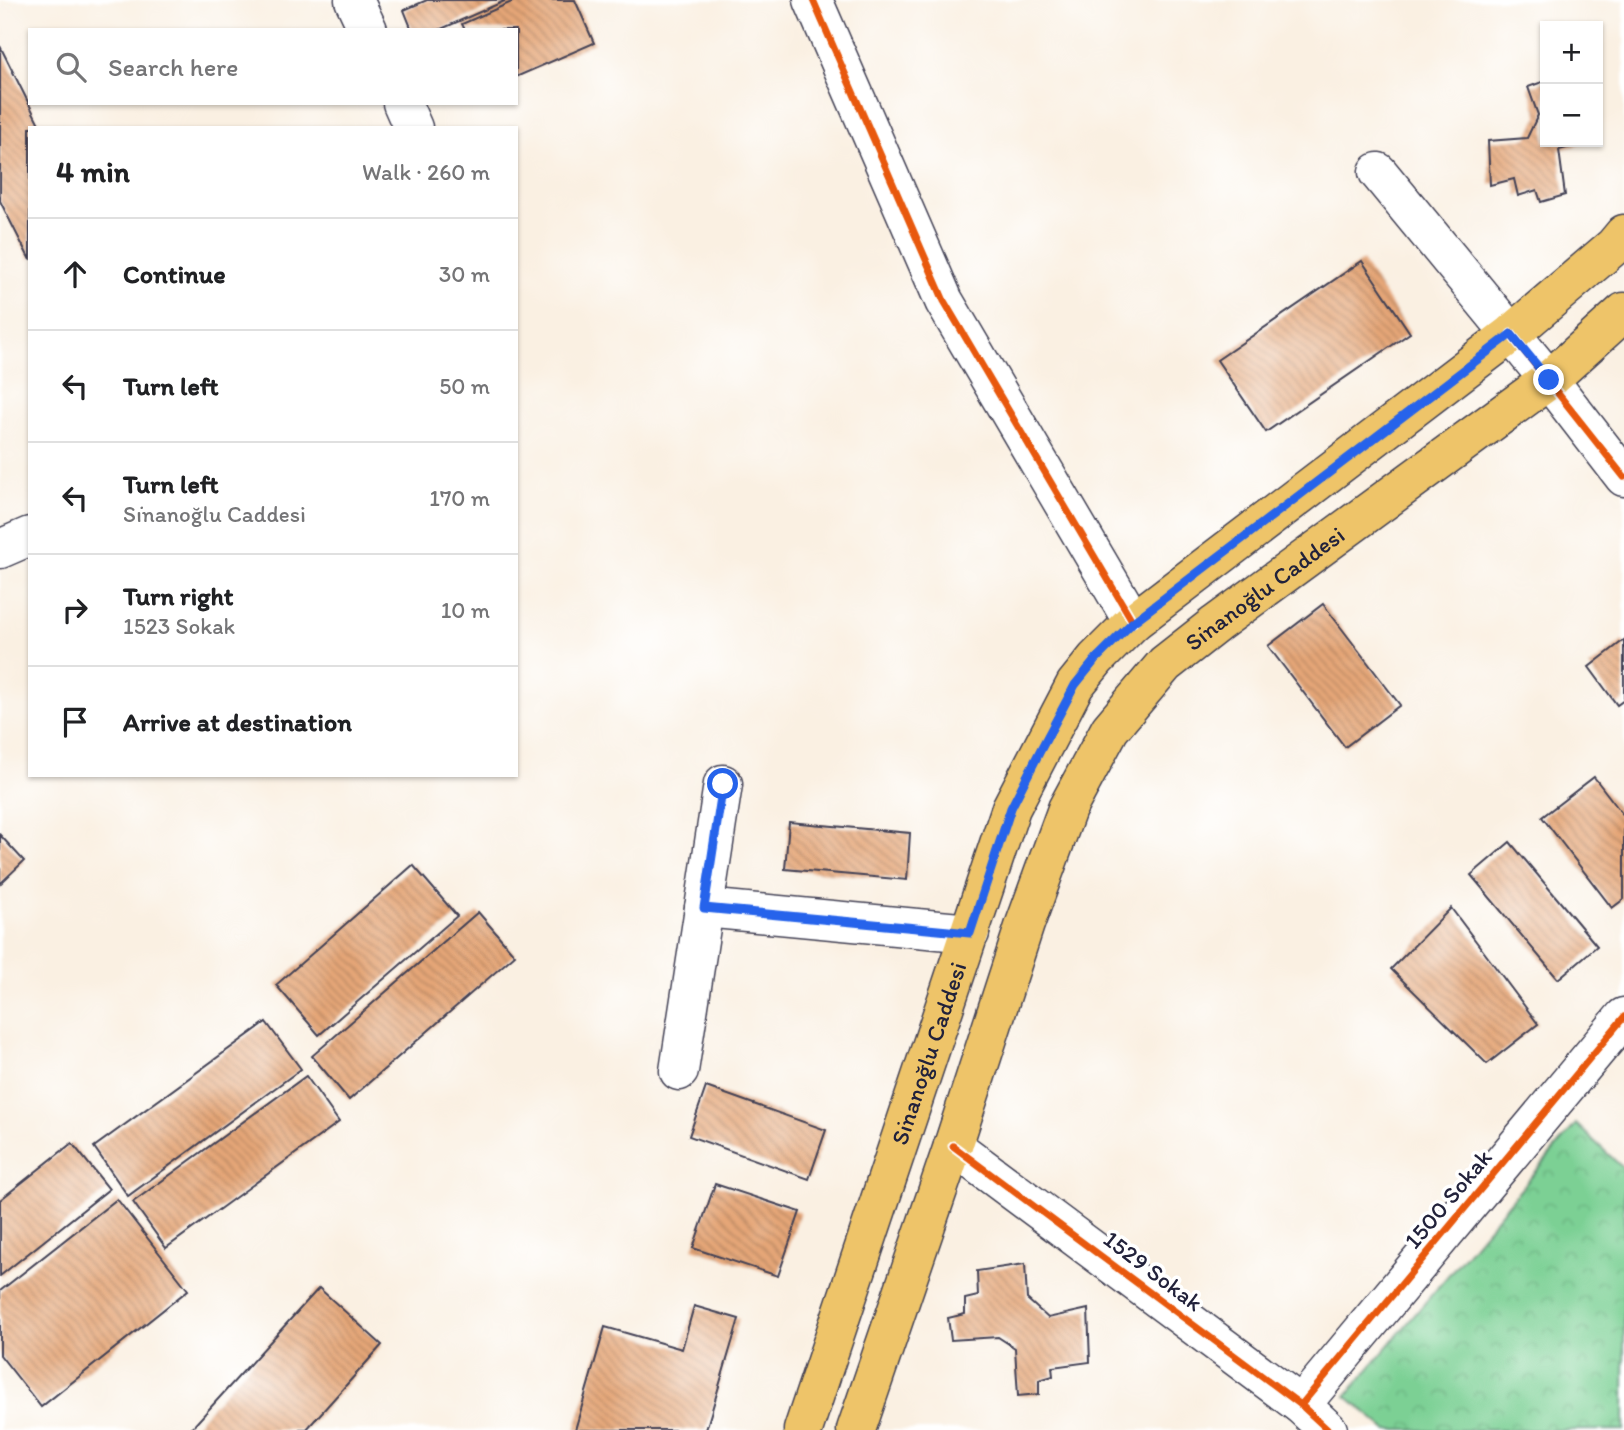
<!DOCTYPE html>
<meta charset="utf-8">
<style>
:root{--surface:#fff;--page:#f6f6f6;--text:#202124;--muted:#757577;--line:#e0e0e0}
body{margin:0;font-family:Itim,sans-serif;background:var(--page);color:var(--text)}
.controls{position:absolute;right:21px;top:21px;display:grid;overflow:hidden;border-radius:0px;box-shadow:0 2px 5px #0004}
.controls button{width:63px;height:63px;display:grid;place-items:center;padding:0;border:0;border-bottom:2px solid var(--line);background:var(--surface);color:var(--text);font:35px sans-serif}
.stop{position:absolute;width:21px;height:21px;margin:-16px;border:5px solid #2563eb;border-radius:50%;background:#fff}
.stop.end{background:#2563eb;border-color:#fff;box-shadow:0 2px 7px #0008}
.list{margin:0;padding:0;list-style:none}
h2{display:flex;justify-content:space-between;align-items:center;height:91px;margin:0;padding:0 28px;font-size:30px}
h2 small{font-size:23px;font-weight:400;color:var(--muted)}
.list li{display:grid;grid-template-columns:46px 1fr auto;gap:21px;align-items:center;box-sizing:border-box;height:112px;padding:0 28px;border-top:2px solid var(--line)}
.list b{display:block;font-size:26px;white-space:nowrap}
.list p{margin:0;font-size:23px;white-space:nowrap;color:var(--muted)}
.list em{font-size:23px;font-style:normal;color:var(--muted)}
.icon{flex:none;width:38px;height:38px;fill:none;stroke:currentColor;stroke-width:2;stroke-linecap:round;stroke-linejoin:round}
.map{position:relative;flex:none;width:1624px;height:1430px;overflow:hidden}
.search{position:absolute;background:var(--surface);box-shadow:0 2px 5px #0004;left:28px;top:28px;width:490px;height:77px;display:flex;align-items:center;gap:18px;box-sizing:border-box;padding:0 24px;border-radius:0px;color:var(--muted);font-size:26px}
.panel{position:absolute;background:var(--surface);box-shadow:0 2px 5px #0004;left:28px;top:126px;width:490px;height:651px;border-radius:0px}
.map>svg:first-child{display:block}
</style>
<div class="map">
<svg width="1624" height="1430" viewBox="0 0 1624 1430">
<defs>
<pattern id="park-crowns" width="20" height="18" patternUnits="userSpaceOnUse" patternTransform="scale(1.75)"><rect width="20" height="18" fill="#7bd094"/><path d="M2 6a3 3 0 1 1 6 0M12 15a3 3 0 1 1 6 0" fill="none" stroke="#6ab280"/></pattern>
<pattern id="building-back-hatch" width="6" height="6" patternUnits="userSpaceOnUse" patternTransform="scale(1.75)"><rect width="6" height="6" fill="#e5a677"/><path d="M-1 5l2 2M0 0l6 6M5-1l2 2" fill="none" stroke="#b98763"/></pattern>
</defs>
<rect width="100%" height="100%" fill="#fff"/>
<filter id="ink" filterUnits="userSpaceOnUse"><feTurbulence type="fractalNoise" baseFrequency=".0143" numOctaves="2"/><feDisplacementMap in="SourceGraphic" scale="14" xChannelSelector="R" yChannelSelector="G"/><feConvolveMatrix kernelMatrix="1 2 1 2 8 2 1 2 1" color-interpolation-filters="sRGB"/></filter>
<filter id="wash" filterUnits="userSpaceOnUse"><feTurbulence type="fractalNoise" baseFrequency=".00686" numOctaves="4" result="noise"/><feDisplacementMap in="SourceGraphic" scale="28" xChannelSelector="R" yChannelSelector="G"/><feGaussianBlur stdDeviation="1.57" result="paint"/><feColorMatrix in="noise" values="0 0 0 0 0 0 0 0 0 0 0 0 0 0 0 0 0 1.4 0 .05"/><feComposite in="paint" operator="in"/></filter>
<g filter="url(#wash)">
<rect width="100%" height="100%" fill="#faf0e2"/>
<!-- park -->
<path fill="url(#park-crowns)" stroke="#4e7968" stroke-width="2" d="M1576 1124 1624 1169V1430H1387L1346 1396Z"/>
<g id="blocks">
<!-- building -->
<g fill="url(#building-back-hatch)">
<path d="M427 0H507L439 30H412L404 10Z"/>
<path d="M516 0H575L594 43 516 77V30H465L462 24Z"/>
<path d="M0 46 41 128H30V260L0 201Z"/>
<path d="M1545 81V142L1586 143 1559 150 1565 195 1541 202 1537 190 1518 196 1514 179 1490 185 1488 141 1527 138 1538 115 1528 87Z"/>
<path d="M1362 261 1410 333 1266 432 1217 360Z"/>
<path d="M1323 604 1400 705 1345 747 1268 646Z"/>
<path d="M1624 640V700L1617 705 1589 667Z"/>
<path d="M1594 777 1624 816V899L1612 908 1542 817Z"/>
<path d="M789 822 910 833 907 880 785 869Z"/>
<path d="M0 835 24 861 0 884Z"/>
<path d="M1510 842 1597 946 1558 979 1471 875Z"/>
<path d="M413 865 457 916 319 1035 276 985Z"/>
<path d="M1451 908 1538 1024 1487 1064 1391 969Z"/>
<path d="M478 912 515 955 349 1100 312 1056Z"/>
<path d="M266 1022 301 1069 128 1196 94 1147Z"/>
<path d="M306 1076 339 1122 166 1248 133 1202Z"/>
<path d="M706 1087 826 1130 809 1179 689 1136Z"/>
<path d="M72 1143 109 1189 0 1276V1200Z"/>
<path d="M715 1184 800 1212 778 1276 693 1248Z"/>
<path d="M117 1199 188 1290 41 1407 0 1355V1291Z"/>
<path d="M1025 1264 1027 1299 1048 1318 1088 1309 1090 1362 1052 1367 1053 1376 1039 1380V1394L1018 1396 1015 1348 998 1337 951 1340 948 1318 965 1314V1299L978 1296 977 1271Z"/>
<path d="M319 1288 382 1345 306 1430H190Z"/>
<path d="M694 1306 739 1319 706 1430H575L605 1327 682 1349Z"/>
</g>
</g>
</g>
<g filter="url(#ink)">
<use href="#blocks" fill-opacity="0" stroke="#424154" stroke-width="2"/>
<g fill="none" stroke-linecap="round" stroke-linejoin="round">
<!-- minor casing -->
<g stroke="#424154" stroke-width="41">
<g id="minor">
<path d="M354 0 368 30"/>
<path d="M813 0 944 301 1133 622"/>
<path d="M402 103 413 128"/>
<path d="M1378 172 1549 380 1624 477"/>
<path d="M0 549 30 536"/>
<path d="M704 908 970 933"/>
<path d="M679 1071 723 784"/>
<path d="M953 1146 1301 1405 1328 1430"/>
<path d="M1301 1405 1624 1017"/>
</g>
</g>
<!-- major casing -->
<g stroke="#424154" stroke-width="41">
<g id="major">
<path id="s1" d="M803 1430 1011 808 1075 685 1096 659 1133 622 1511 334 1614 246 1624 234"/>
<path id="s2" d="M856 1430 953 1146 1025 924 1067 809 1110 729 1165 664 1216 624 1549 380 1624 312"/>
</g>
</g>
<!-- minor -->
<use href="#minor" stroke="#fff" stroke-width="38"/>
<!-- major -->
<use href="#major" stroke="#eec469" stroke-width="38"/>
<!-- cycleway casing -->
<g stroke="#fff" stroke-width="11">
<g id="cycleway">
<path d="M813 0 944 301 1133 622"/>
<path d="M1511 334 1624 477"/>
<path d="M953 1146 1301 1405 1328 1430"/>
<path d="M1301 1405 1624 1017"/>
</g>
</g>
<!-- cycleway -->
<use href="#cycleway" stroke="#e8590c" stroke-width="7"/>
</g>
</g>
<g fill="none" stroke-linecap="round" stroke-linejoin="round" filter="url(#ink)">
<!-- route -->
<path stroke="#2563eb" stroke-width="9" d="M723 784 704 908 970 933 1011 808 1041 749 1075 685 1096 659 1133 622 1511 334 1549 380"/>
</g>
<g text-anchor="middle" stroke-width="7" stroke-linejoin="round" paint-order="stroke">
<!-- street labels -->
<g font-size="24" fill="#22223b" stroke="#fff">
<text dy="8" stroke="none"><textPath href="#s2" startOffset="957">Si̇nanoğlu Caddesi</textPath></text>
<text dy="8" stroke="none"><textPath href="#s1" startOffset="397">Si̇nanoğlu Caddesi</textPath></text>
<text transform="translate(1448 1199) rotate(-50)" y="8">1500 Sokak</text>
<text transform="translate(1153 1271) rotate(37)" y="8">1529 Sokak</text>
</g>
</g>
</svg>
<div class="controls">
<button>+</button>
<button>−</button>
</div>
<div class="stop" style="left:723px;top:784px"></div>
<div class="stop end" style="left:1549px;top:380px"></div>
<div class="search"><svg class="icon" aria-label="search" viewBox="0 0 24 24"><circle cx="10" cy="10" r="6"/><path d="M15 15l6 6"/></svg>Search here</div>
<section class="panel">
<h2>4 min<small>Walk · 260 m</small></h2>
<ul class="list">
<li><svg class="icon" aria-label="ahead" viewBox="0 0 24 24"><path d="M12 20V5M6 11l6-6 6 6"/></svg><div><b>Continue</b></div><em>30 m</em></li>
<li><svg class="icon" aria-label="left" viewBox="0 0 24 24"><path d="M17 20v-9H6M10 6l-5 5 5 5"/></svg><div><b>Turn left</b></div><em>50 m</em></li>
<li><svg class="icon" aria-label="left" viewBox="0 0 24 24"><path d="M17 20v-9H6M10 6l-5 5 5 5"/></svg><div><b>Turn left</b><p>Si̇nanoğlu Caddesi</p></div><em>170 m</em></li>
<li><svg class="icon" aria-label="right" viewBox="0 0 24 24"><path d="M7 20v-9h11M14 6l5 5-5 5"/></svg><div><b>Turn right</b><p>1523 Sokak</p></div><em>10 m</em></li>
<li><svg class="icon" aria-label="arrive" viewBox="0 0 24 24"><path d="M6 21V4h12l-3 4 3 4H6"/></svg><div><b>Arrive at destination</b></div></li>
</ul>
</section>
</div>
